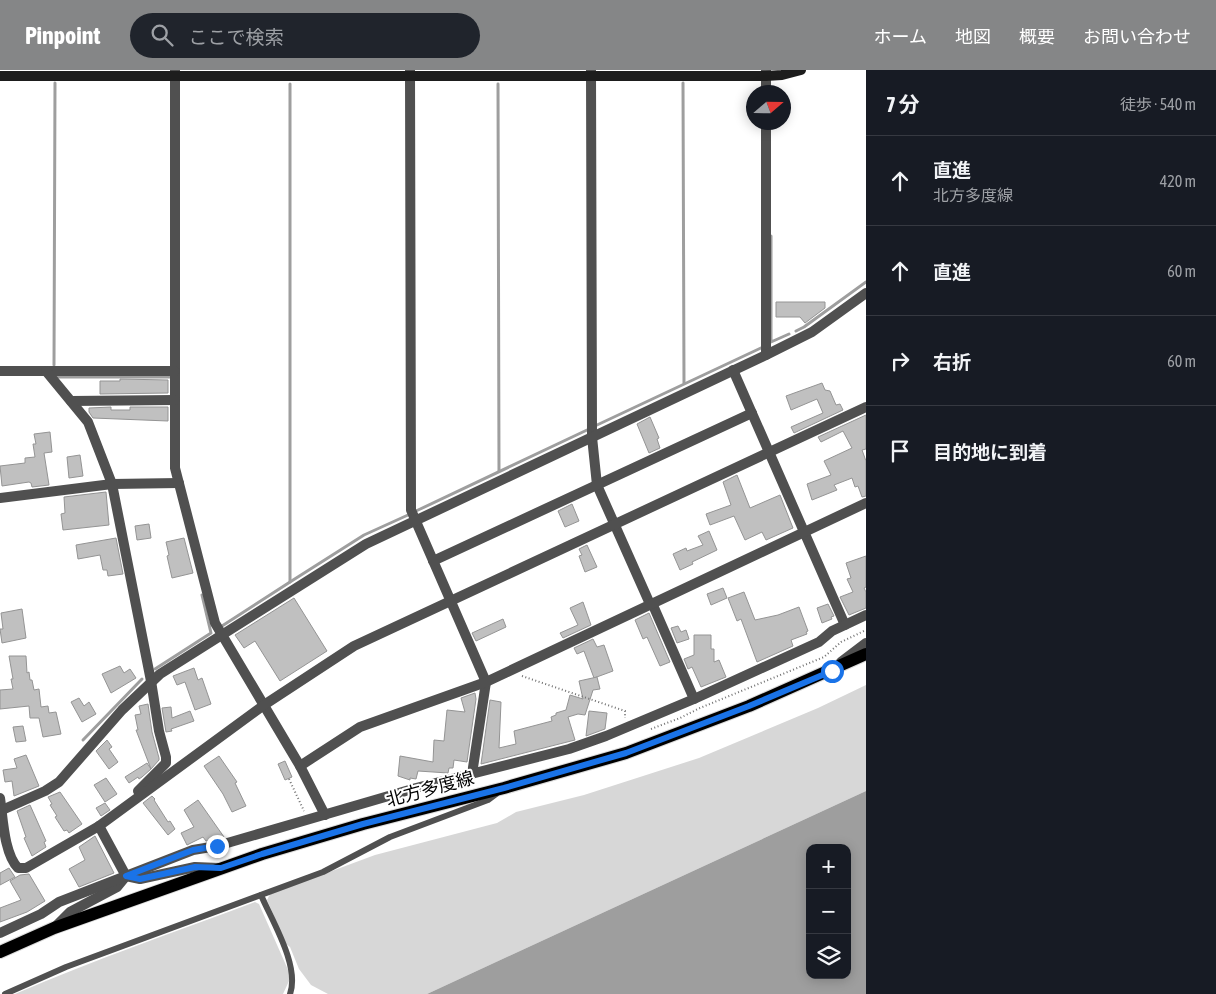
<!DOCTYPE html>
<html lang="ja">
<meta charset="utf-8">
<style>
:root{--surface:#171b24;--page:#20242c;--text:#f1f3f6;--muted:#9ea1a6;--line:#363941;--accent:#858687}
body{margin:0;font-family:"Asap Condensed","Noto Sans JP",sans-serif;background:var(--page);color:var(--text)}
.controls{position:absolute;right:15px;bottom:15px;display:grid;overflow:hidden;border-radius:10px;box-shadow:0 2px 12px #0003}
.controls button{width:45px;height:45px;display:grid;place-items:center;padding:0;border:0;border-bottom:1px solid var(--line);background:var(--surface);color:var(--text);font:25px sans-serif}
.compass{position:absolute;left:746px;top:15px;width:45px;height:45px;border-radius:50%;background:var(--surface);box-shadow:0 2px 12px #0003;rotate:70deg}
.stop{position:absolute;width:15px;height:15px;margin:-11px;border:4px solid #1a73e8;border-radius:50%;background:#fff}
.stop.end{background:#1a73e8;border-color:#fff;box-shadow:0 1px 5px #0008}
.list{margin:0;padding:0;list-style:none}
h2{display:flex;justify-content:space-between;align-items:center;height:65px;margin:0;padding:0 20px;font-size:21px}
h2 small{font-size:16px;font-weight:400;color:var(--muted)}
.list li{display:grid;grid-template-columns:32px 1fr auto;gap:15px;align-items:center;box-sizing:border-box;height:90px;padding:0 20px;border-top:1px solid var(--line)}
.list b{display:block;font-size:19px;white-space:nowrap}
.list p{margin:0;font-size:16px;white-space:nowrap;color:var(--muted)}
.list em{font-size:16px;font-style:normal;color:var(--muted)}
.icon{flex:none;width:28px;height:28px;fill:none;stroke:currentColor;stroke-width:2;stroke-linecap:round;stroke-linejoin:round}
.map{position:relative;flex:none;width:866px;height:924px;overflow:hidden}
header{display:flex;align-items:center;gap:30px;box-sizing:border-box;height:70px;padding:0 25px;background:var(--accent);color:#fff}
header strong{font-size:24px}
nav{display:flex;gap:28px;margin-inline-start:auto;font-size:18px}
.search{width:350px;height:45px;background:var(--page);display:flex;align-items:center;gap:12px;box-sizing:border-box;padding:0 18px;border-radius:28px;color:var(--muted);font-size:19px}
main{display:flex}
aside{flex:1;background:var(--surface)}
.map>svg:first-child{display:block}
</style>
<header>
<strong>Pinpoint</strong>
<div class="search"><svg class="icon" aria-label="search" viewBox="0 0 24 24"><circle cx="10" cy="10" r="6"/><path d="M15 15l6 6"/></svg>ここで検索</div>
<nav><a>ホーム</a><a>地図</a><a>概要</a><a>お問い合わせ</a></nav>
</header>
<main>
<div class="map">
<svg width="866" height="924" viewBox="0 0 866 924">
<rect width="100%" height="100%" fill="#fff"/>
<!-- green -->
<g fill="#d7d7d7">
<path d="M866 615V721L427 924H328L311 915 299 899 290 877 286 874 267 830 270 824 375 785 497 753 516 742 584 725 699 688 818 638Z"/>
<path d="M255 832 259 834 289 902V911L283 924H15C94 890 175 862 255 832Z"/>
</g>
<!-- water -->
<path fill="#9e9e9e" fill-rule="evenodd" d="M866 721V924H427ZM810 778H847V905H810Z"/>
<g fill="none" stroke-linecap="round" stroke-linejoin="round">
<!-- stream -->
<g stroke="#9e9e9e" stroke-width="3">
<path d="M683 13 684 313"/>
<path d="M498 14 499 401"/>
<path d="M771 166V272L789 264"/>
<path d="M796 261 804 257 866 212"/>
<path d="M54 295 55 13"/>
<path d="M57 307H170"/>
<path d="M597 355 763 277"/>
<path d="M416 441 587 360"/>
<path d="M290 512 364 465 408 445"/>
<path d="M222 556 290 512V14"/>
<path d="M155 599 211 563 202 525"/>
<path d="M83 670 142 609"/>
</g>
</g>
<!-- building -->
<g fill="#c0c0c0" stroke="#949494">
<path d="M776 232H825V238L805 253 800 247H776Z"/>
<path d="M120 309 168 310V323L100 324V311H120Z"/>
<path d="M822 313 825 320 830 321 836 335 840 334 843 340 794 363 791 357 823 343 817 329 791 340 786 326Z"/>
<path d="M111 337V340H130V337H168V351L93 348 89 342V338Z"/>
<path d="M866 345V379L862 380 866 391V426L862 427 858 416 855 417 852 408 834 415 837 420 812 430 807 414 831 405 824 391 852 378 843 361 821 372 818 367Z"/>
<path d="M650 347 659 368 657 369 660 378 649 383 637 354Z"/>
<path d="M50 362 52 382 44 383 49 415 32 417 31 413 29 412 2 416 0 396 25 393V388L35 387 33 374H36L34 364Z"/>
<path d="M80 385 83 406 69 408 67 387Z"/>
<path d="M737 405 750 438 780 425 793 458 766 470 762 462 745 470 734 446 710 455 706 444 731 435 723 412Z"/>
<path d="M106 422 109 455 63 460 61 444 65 443 64 427Z"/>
<path d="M572 434 579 451 565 457 558 441Z"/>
<path d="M149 454 151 468 137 470 135 456Z"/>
<path d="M709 461 717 480 692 492 693 494 680 500 673 484 686 478 687 481 703 475 698 466Z"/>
<path d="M116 468 123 504 108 506 107 500H103L100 485 78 489 76 475Z"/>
<path d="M184 468 193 503 172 508 167 486 169 485 166 472Z"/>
<path d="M587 475 597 497 585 502 579 486 582 485 579 479Z"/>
<path d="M866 486V517L864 518 866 522V538L849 545 840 527 853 522 847 509 851 508 846 493Z"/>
<path d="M723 518 727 528 711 535 707 524Z"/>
<path d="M744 522 755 550 778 545 799 537 808 561 806 562 807 564 791 570 793 576 757 592 741 549 737 551 728 528Z"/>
<path d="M294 528 327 581 280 611 255 571 244 578 235 565Z"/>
<path d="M583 532 591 555 563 568 560 563 578 555 570 538Z"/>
<path d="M828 534 834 546 831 547 832 549 822 553 817 538Z"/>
<path d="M22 539 26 568 2 573 0 559H3L1 543Z"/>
<path d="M649 543 670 592 660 596 647 567 643 569 635 550Z"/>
<path d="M503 549 506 557 476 571 472 563Z"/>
<path d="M678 556 681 562 686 560 689 569 677 573 671 558Z"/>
<path d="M694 565H711V579H714V592L719 590 726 607 701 617 692 597 688 599 684 589 694 585Z"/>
<path d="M593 569 597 577 604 575 613 601 594 608 584 581 577 584 574 578Z"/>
<path d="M9 586H26L27 603 29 602 30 610H32L34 620 39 619 41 637 48 636 49 643 56 642 61 664 43 667 39 648H30L29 636 0 639V620L13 619 11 609H13Z"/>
<path d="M120 596 124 603 130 599 136 608 111 623 102 604Z"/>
<path d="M194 598 198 610 202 608 211 634 195 640 185 612 177 615 173 606Z"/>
<path d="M597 607 600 619 593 620 585 645 578 644 568 647 575 670 481 694 490 630 501 632 499 678 516 674 514 661 552 651 551 647 556 645V643L566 640 570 625 583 629 579 611Z"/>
<path d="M475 623 476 629 467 692 454 690 453 698H449L448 703 418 701 416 709 410 708V710L398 706 400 686 433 692 434 670 444 671 447 640 465 642 461 628Z"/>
<path d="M79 628 84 636 89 632 96 644 82 652 71 632Z"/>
<path d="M148 634 152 662 159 688V690L151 699 136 660H138L135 645 141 644 139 636Z"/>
<path d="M171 637 172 648 190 641 194 651 171 659 172 661 166 662 162 638Z"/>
<path d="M589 641 607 643 605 659 586 666Z"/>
<path d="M23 656 26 671 16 672 13 657Z"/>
<path d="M107 670 112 677 109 679 118 692 109 699 96 681Z"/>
<path d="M26 685 39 716 14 726 12 711 5 712 3 700 17 698 14 689Z"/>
<path d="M219 686 237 712 235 713 246 736 232 742 223 724 204 696Z"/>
<path d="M285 691 292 707 285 710 278 694Z"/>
<path d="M147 693 151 699 142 707 139 709 138 707 129 713 125 707Z"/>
<path d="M106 708 117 724 105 732 94 715Z"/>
<path d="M60 722 82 754 69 763 67 760 64 761 55 747 57 746 50 735 52 734 48 727Z"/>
<path d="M152 726 155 729 154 730 168 752 170 751 175 759 168 765 143 733Z"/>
<path d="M198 730 224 767 206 771 203 767 187 775 181 763 194 757 184 740Z"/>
<path d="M105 733 110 740 101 746 96 738Z"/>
<path d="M30 735 46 771 44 772 46 777 32 786 24 768 26 767 17 741Z"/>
<path d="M95 766 114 803 79 817 69 799 85 790 79 777Z"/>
<path d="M9 798 15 807 0 815V803Z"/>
<path d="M29 804 45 831 27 842 0 852V838L21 830 10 811 20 805Z"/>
</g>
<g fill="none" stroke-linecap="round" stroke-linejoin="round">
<!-- primary casing -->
<g stroke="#dbdbdb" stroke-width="14">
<path id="primary" d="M0 882 54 858 262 784 363 754 504 718 626 683 749 636 866 584"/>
</g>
<!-- path -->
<g stroke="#727272" stroke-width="2" stroke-dasharray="1 2.5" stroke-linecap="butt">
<path d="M522 606 625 641V648"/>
<path d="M651 659 680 648 700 638 824 587 841 572 866 560"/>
<path d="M289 709 304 741"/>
</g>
<!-- lane -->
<g stroke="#505050" stroke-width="6">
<path d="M261 825C272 851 300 896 290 924"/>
<path d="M5 924 66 897 323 802 390 767 488 730 496 724"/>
</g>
<!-- street -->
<g stroke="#505050" stroke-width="10">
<path d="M175 0V398L215 553 300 696 325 745"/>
<path d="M410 0 411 440 486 612 472 704"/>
<path d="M591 0 592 367 597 415 650 534"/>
<path d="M766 0V22"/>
<path d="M766 52V285"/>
<path d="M733 300 845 555"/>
<path d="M0 301H175"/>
<path d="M46 301 88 352 112 414 151 611 159 661 166 687V693L138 721"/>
<path d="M71 331 175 330"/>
<path d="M0 428 112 414 179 413"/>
<path d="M433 491 752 343"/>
<path d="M652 533 694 629"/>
<path d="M841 592 866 573"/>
<path d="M300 696 360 657 486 612 866 433"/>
<path d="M0 728C3 748 4 784 18 798H26L99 756 264 635 354 576 866 337"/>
<path d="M0 741 45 721 59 712 122 640 160 604 366 474 766 285 812 262 866 223"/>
<path d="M99 756 126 806 140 809 195 797 219 798"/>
<path d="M55 857 70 842 117 817 126 806"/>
<path d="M0 863 41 844 59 832 193 780 217 776 416 718 569 679 606 666 694 629 819 572 832 561 866 545"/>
</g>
<!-- secondary -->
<path stroke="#1d1d1d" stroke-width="10" d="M0 6H766L782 5 801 0"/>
<!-- primary -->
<use href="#primary" stroke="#000" stroke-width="12"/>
</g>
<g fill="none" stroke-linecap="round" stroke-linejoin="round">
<!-- route -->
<path stroke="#1a73e8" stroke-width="6" d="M217 776 193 780 126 806 140 809 195 797 221 798 262 784 363 754 504 718 626 683 749 636 832 601"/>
</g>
<g text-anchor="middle" stroke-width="4" stroke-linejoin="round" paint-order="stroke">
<!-- street labels -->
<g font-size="18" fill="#000" stroke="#fff">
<text transform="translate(430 719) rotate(-15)" y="6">北方多度線</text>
</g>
</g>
</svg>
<div class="controls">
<button>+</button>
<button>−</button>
<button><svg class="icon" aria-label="layers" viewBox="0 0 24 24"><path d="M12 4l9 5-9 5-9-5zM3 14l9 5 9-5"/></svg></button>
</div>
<svg class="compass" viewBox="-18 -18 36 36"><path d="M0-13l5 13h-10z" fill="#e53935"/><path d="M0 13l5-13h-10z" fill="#9ea1a6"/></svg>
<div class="stop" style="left:832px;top:601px"></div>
<div class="stop end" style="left:217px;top:776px"></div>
</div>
<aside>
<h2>7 分<small>徒歩 · 540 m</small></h2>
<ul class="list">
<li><svg class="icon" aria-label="ahead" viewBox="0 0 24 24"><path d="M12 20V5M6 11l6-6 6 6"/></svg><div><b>直進</b><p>北方多度線</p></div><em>420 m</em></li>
<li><svg class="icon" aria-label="ahead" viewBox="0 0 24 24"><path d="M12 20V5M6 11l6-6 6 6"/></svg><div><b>直進</b></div><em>60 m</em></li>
<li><svg class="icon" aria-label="right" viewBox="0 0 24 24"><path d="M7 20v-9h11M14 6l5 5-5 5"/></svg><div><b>右折</b></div><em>60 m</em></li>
<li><svg class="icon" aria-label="arrive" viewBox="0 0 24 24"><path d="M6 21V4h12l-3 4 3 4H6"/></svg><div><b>目的地に到着</b></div></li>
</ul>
</aside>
</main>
